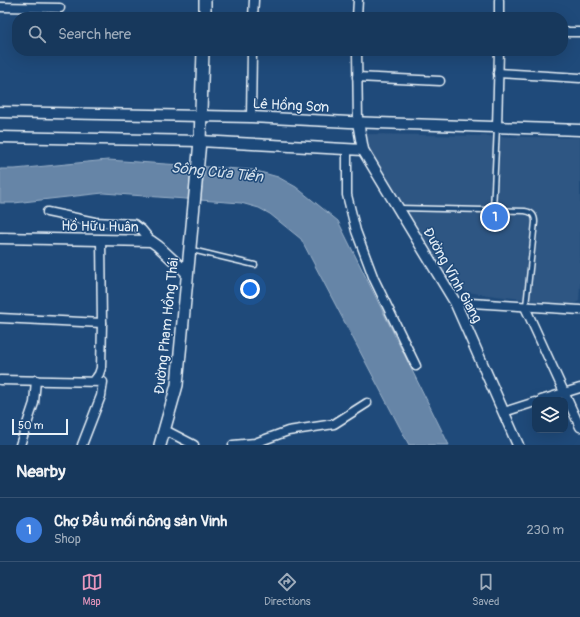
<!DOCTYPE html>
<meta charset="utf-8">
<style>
:root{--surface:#17385c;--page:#244365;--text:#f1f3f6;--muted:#9eacbb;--line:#365272;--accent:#e797bd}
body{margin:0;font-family:Pangolin,sans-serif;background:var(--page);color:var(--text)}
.controls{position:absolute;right:12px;bottom:12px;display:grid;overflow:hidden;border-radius:8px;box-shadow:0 4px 16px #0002}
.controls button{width:36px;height:36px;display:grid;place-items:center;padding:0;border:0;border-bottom:1px solid var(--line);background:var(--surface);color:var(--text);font:20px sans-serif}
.scale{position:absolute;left:12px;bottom:10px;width:56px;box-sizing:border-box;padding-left:4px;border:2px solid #e8f1f8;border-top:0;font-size:11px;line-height:14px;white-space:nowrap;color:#e8f1f8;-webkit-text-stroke:3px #1f4a7a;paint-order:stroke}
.you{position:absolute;left:250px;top:289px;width:14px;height:14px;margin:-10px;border:3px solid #fff;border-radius:50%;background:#1a73e8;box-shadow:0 0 0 6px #1a73e833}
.badge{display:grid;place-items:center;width:26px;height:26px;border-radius:50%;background:var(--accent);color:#fff;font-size:13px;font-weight:700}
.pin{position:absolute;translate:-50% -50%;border:2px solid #fff;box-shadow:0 1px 4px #0006}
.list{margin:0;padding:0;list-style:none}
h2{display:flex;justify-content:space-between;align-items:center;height:52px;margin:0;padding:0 16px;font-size:17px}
h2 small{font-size:13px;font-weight:400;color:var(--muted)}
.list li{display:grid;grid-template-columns:26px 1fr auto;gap:12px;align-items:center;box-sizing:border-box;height:64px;padding:0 16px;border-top:1px solid var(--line)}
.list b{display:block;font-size:15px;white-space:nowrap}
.list p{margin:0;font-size:13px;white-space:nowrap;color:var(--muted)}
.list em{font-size:13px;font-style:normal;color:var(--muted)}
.icon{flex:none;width:22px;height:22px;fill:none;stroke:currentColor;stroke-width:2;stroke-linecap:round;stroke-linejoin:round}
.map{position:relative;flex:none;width:580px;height:445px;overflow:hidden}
.search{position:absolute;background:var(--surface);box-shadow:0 4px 16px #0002;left:12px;right:12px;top:12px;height:44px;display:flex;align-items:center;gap:10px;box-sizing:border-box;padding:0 14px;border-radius:16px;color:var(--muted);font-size:15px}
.sheet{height:116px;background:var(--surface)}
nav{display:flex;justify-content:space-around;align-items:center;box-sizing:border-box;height:56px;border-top:1px solid var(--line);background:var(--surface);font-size:11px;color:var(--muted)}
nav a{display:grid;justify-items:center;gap:2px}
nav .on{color:var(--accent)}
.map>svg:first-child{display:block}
</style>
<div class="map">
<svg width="580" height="445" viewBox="0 0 580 445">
<rect width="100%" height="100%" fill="#1f4a7a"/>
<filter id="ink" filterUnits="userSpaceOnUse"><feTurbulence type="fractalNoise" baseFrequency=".025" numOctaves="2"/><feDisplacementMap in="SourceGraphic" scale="8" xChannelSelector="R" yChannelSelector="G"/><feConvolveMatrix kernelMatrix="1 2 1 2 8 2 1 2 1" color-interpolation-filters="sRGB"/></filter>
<g filter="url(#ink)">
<!-- built -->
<path fill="#2e5683" d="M366 134 580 138V285L579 301 573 305 480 294 457 290 453 286 369 149Z"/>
<!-- water -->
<path fill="#6685a7" stroke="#9ab0c7" d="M108 160 253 170 278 177 296 187 338 221 449 445H409L301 239 270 214 259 208 241 203 103 193 14 203H0V169H15Z"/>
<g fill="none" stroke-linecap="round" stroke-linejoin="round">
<!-- service casing -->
<g stroke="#e8f1f8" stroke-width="7">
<g id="service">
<path d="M400 208 525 211C532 212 535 215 535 222L526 306"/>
<path d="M493 210 497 127"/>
<path d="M192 250 255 265"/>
</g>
</g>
<!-- minor casing -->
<g stroke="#e8f1f8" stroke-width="11">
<g id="minor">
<path d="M0 7 60 8"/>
<path d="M253 17 254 0"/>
<path d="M357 17 358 0"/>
<path d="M499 17V0"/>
<path d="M563 32H580"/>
<path d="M357 51 358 122"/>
<path d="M498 73 580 78"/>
<path d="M357 77 440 81"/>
<path d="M251 117 252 51"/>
<path d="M497 127 499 51"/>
<path d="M347 149V195L356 231 374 279 416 366"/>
<path d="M47 212 95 222 134 224 142 230 151 241"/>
<path d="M455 302 580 310"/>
<path d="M525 307 580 427"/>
<path d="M0 318 102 323"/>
<path d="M0 380 103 382 101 396 82 445"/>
<path d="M94 381 99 374 101 368 102 323 101 240"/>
<path d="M541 400 580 388"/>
<path d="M504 412 535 402"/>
<path d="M165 430 194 445"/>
<path d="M20 445 34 403 36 380"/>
<path d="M233 445 255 443 288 431 334 424 367 403"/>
</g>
</g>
<!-- tertiary casing -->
<g stroke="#e8f1f8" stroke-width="13">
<g id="tertiary">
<path d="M0 112 251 117 349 122 580 130"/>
<path d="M358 122 363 150 455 302 518 445"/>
<path d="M0 137 200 141 363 150"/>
<path d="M0 238 151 241 158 246 187 273"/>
</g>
</g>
<!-- secondary casing -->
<g stroke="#e8f1f8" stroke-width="14">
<g id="secondary">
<path d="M205 17V0"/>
<path d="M160 445 177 385 200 141 203 51"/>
</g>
</g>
<!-- service -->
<use href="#service" stroke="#1f4a7a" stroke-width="4"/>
<!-- minor -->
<use href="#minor" stroke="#1f4a7a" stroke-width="8"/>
<!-- tertiary -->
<use href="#tertiary" stroke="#1f4a7a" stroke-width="10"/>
<!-- secondary -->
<use href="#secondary" stroke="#1f4a7a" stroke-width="11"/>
</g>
</g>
<g text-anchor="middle" stroke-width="3" stroke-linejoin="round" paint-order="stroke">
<!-- street labels -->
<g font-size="14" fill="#e8f1f8" stroke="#1f4a7a">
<text transform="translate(291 105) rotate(3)" y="5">Lê Hồng Sơn</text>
<text transform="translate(100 226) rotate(1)" y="5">Hồ Hữu Huân</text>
<text transform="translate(453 275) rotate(61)" y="5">Đường Vĩnh Giang</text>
<text transform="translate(166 326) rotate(-84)" y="5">Đường Phạm Hồng Thái</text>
</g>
<!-- water labels -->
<g font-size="15" font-style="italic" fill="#d4e1ec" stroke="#1f4a7a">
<text transform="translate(217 172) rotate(6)" y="5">Sông Cửa Tiền</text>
</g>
</g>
</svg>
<div class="controls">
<button><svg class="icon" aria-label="layers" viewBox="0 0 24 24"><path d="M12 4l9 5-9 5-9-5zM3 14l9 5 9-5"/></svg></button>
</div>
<div class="scale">50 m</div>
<div class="you"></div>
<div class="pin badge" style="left:495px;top:217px;background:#3f7fe0">1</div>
<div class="search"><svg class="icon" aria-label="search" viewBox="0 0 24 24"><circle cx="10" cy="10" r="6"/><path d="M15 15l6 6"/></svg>Search here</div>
</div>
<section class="sheet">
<h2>Nearby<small></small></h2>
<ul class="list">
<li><span class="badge" style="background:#3f7fe0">1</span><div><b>Chợ Đầu mối nông sản Vinh</b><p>Shop</p></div><em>230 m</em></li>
</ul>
</section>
<nav>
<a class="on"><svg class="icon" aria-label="map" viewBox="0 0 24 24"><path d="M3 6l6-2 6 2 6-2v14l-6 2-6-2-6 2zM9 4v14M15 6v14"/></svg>Map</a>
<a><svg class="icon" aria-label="directions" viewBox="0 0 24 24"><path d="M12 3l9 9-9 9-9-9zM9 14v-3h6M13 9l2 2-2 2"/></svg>Directions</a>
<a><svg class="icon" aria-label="saved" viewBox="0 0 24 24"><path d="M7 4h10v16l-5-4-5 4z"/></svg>Saved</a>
</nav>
